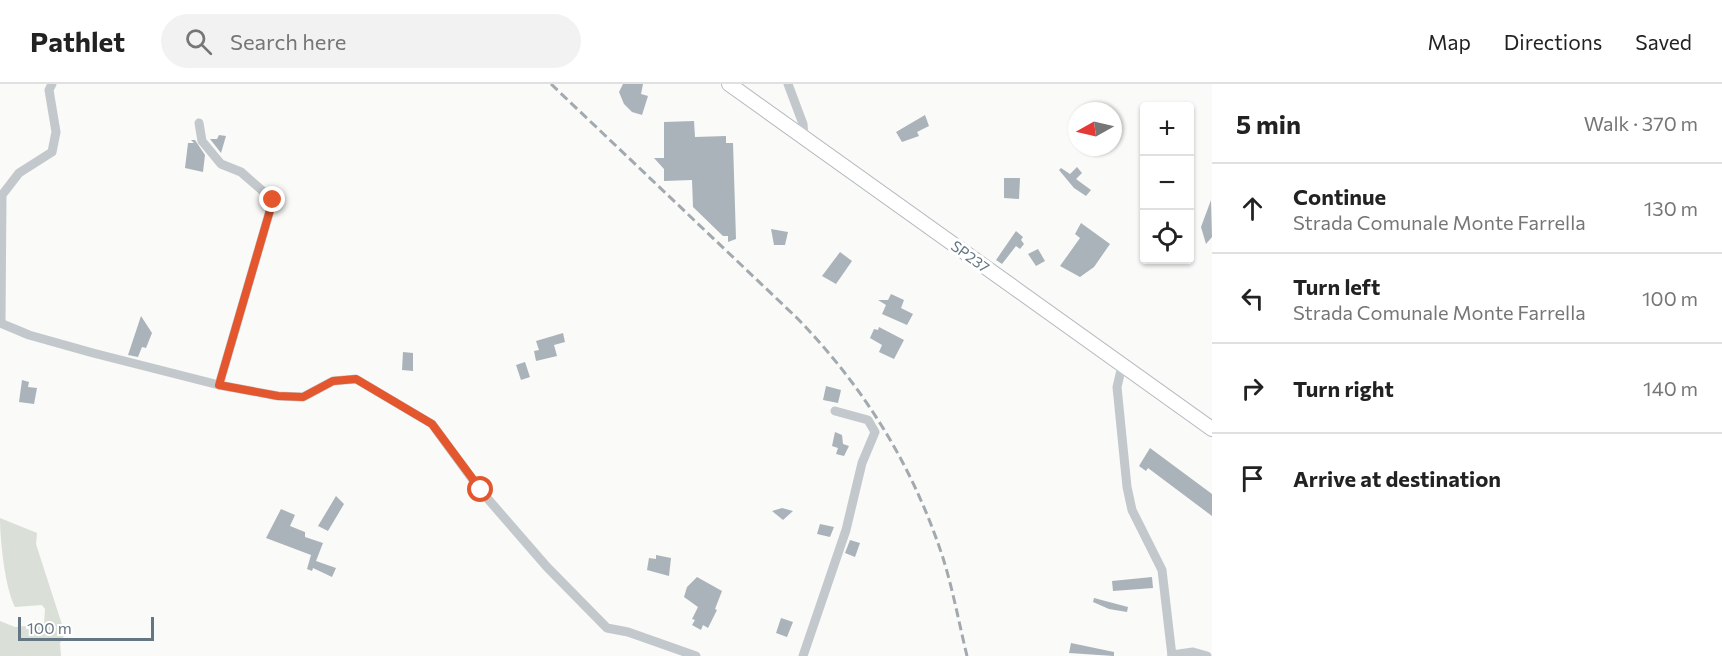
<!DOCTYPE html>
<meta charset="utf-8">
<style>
:root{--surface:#fff;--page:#f2f2f2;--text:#222;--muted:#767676;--line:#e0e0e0}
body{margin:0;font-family:Commissioner,sans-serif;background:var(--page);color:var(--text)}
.controls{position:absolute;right:18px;top:18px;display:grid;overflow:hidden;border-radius:6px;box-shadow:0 2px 4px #0004}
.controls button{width:54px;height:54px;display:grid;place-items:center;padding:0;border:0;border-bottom:2px solid var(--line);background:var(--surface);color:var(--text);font:30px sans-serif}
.compass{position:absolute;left:1068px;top:18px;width:54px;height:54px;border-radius:50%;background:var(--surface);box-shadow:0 2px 4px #0004;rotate:262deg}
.scale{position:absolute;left:18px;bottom:15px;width:136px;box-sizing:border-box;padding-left:6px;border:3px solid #657683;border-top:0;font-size:16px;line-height:21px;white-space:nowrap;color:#657683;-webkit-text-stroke:4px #fff;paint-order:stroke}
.stop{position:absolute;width:18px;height:18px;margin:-14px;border:4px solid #e4572e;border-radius:50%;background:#fff}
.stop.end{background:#e4572e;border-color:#fff;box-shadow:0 2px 6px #0008}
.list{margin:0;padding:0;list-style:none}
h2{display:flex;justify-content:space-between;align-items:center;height:78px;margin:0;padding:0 24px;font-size:26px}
h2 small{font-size:20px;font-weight:400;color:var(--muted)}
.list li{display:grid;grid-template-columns:39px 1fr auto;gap:18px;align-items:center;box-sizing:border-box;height:90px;padding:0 24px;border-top:2px solid var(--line)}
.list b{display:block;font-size:22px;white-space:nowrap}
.list p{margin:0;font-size:20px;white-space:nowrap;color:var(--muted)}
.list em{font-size:20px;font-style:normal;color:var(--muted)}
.icon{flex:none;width:33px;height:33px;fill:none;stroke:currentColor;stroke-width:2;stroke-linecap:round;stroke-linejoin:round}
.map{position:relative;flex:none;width:1212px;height:572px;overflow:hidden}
header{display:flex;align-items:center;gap:36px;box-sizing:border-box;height:84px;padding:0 30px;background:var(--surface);border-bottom:2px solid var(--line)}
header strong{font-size:28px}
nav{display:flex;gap:33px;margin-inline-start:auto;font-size:21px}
.search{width:420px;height:54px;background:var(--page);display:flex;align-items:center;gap:15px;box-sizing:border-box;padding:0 21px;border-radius:33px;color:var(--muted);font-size:22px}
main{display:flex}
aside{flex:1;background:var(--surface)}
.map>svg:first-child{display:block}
</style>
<header>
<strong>Pathlet</strong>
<div class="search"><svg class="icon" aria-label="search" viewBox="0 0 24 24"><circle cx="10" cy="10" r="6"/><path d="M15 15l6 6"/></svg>Search here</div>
<nav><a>Map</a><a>Directions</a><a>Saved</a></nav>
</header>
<main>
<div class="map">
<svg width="1212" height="572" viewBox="0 0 1212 572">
<rect width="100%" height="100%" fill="#fafaf8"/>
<!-- green -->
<path fill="#dadfd7" d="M0 434 37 449 36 460 65 550 60 559 61 572H0V537L15 543 44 540 45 525 42 521 15 523C5 504 0 456 0 434Z"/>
<!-- building -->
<g fill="#aab3b9">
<path d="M623 0H643L641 10 648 12 642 31 632 28 624 20 619 8Z"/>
<path d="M925 31 929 42 917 48 919 52 902 58 896 48Z"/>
<path d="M694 37 695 53 726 52V59H733L736 155 728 158V152H723L693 123 692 96 664 97V85L654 74H664V38Z"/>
<path d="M219 51 226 52 221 69 210 55H217Z"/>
<path d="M191 56H195L205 71 203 88 185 84 188 59H194Z"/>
<path d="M1077 83 1082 89 1076 95 1091 106 1086 112 1074 104 1059 86 1061 84 1070 90Z"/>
<path d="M1004 94H1020L1019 115 1004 114Z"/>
<path d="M1211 116 1212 153 1206 160 1201 143Z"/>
<path d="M1081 139 1110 160 1094 183 1080 193 1060 182 1080 154 1075 150Z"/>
<path d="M771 145 788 148 785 161H774Z"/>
<path d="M1016 147 1023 153 1021 156 1024 160 1020 165 1016 162 1002 180 996 176Z"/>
<path d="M1038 165 1045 177 1036 182 1028 170Z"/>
<path d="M840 168 852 177 836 200 822 192Z"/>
<path d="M891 210 904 216 901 224 913 230 907 241 882 230 886 221 878 216H888Z"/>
<path d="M141 232 152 249 146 264 142 263 138 273 128 271Z"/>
<path d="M879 243 904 256 894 275 879 268 882 261 870 254 874 245 878 246Z"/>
<path d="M563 249 565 258 554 261 557 272 536 277 534 267 539 266 536 257Z"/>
<path d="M403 268 413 269V287L402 286Z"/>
<path d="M525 278 530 293 521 296 516 281Z"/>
<path d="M22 296 29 298 28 303 37 304 34 320 19 318Z"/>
<path d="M826 302 841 306 838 319 823 316Z"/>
<path d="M835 348 842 351 843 360 849 362 844 372 836 370 838 364 832 362Z"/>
<path d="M1150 364 1212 410V432L1148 384 1146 387 1139 382Z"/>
<path d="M336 412 344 420 328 447 318 442Z"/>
<path d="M782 424 793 427 783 436 772 427Z"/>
<path d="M281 425 295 431 290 442 305 448V453L323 459 316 477 336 484 332 493 313 484 312 487 307 485 311 471 266 454Z"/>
<path d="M820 440 834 443 830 453 817 450Z"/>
<path d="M850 456 860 459 855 473 845 469Z"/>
<path d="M656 471 671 474 669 492 647 486 649 474 656 475Z"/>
<path d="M697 493 722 507 715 525 717 526 708 544 703 541 701 546 692 541 695 536 692 535 698 523 684 513 687 503Z"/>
<path d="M1152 493 1153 504 1113 507 1112 497Z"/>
<path d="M1094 514 1128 523 1127 528 1109 525 1093 518Z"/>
<path d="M781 534 793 538 787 553 776 549Z"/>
<path d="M1071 559 1114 568V572L1069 569Z"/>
</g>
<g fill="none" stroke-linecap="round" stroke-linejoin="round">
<!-- secondary casing -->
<g stroke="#b3babf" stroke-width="16">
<path id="secondary" d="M729 0 1212 345"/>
</g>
<!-- street -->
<g stroke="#c3c8cc" stroke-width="9">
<path d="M788 0 803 40 804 54"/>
<path d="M199 39 202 57 221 80 241 88 273 116 219 301"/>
<path d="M0 239 29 251 93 269 219 301 278 312 303 313 333 297 356 295 432 340 481 407 547 483 607 544 628 548 696 572"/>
<path d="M1 239 2 111 19 89 52 68 56 48 49 6 52 0"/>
<path d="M1122 282 1117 303 1127 403 1132 426 1162 486 1172 572"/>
<path d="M1172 571 1193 568 1207 572"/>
<path d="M803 572 846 446 862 379 875 348 868 336 835 327"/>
</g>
<!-- secondary -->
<use href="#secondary" stroke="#fff" stroke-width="14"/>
<!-- rail -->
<path stroke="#a2aab0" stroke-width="3" stroke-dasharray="9 4.5" stroke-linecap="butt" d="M551 0 797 234C864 303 913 382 943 474 953 506 959 539 967 572"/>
</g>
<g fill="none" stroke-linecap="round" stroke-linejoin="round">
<!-- route -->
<path stroke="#e4572e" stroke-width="8" d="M273 116 219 301 278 312 303 313 333 297 356 295 432 340 481 406"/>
</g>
<g text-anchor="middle" stroke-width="6" stroke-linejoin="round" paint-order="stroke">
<!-- street labels -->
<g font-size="15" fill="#657683" stroke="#fff">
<text transform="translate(970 173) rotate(36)" y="5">SP237</text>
</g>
</g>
</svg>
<div class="controls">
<button>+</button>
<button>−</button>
<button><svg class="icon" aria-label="locate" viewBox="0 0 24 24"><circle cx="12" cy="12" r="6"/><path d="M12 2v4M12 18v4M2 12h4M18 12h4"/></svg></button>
</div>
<svg class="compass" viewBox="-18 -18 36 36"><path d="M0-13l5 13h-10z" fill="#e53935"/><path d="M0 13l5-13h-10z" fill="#767676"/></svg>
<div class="scale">100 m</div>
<div class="stop" style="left:481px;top:406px"></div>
<div class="stop end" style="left:273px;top:116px"></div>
</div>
<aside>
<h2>5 min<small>Walk · 370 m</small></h2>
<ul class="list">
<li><svg class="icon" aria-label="ahead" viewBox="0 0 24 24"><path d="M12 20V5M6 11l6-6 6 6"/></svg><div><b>Continue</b><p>Strada Comunale Monte Farrella</p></div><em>130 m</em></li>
<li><svg class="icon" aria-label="left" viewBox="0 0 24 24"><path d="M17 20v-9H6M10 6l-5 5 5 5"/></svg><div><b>Turn left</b><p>Strada Comunale Monte Farrella</p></div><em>100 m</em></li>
<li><svg class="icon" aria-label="right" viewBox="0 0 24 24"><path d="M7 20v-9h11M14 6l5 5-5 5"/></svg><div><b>Turn right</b></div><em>140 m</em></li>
<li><svg class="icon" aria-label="arrive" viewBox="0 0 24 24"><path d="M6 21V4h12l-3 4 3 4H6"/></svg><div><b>Arrive at destination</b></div></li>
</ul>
</aside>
</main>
